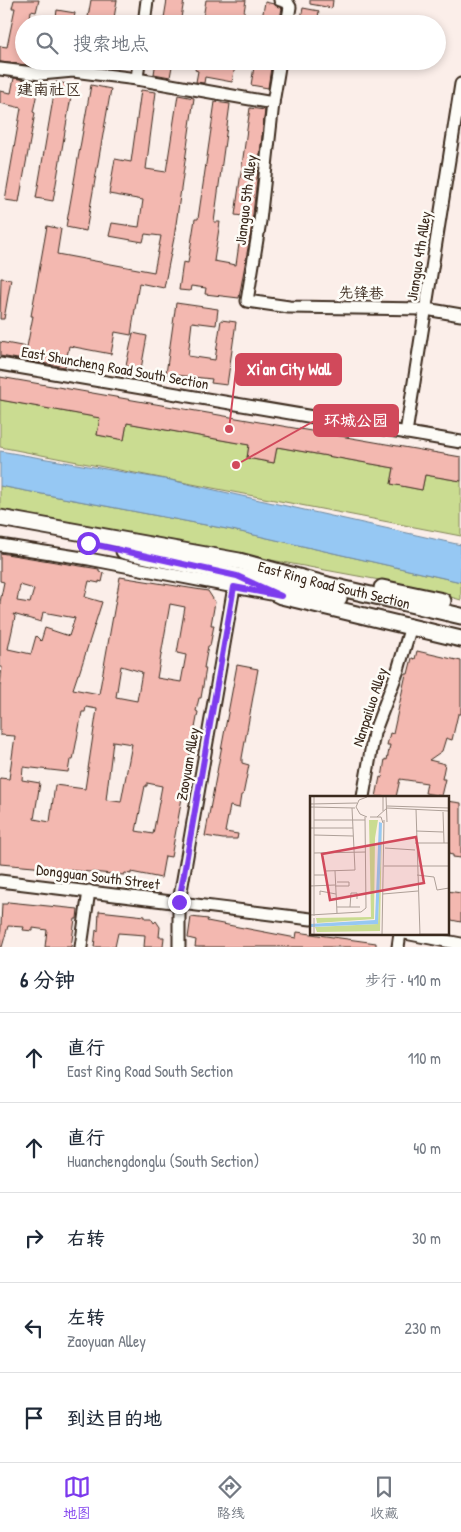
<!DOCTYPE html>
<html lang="zh">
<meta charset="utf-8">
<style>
:root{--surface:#fff;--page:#f2f2f3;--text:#1f2937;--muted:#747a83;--line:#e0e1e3;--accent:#7c3aed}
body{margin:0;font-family:"Patrick Hand","LXGW WenKai TC",sans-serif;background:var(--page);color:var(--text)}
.stop{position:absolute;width:15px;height:15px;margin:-11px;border:4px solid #7c3aed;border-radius:50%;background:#fff}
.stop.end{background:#7c3aed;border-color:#fff;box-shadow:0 1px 5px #0008}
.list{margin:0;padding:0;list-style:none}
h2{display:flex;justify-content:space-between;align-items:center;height:65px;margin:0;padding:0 20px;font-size:21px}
h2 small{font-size:16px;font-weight:400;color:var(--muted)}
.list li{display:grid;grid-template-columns:32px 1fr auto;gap:15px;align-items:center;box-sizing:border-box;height:90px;padding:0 20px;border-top:1px solid var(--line)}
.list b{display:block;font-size:19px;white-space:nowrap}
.list p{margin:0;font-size:16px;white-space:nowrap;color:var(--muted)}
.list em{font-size:16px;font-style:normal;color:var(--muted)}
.icon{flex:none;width:28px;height:28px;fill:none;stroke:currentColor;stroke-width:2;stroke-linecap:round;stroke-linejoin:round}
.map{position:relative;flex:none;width:461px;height:947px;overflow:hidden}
.search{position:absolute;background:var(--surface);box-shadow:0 2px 8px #0003;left:15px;right:15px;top:15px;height:55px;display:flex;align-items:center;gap:12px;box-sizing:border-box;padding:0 18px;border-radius:28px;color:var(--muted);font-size:19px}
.sheet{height:515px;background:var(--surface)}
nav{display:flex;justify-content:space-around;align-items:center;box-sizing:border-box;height:70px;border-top:1px solid var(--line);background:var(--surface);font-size:14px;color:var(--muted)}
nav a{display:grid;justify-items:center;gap:2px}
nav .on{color:var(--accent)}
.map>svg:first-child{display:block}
</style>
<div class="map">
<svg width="461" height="947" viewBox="0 0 461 947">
<rect width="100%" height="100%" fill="#fbeee9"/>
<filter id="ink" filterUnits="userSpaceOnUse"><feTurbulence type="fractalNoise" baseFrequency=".02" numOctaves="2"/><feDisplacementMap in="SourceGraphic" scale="10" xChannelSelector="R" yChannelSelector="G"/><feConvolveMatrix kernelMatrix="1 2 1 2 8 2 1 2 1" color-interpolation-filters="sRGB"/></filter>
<g filter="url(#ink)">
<!-- green -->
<g fill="#cadc91" stroke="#828358">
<path d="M0 400 100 418 97 435 124 440 127 423 249 445 247 458 274 463 277 447 394 468 391 484 422 490 425 475 461 481V536L0 447Z"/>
<path d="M0 486 232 530 461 582V600L412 586 0 510Z"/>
</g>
<!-- water -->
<path fill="#96c8f3" stroke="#72899e" d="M0 451 170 480 461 545V582L232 530 0 486Z"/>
<!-- building -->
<g fill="#f3b8b0" stroke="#3b2a1e" fill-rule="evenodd">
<path d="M14 0H39L36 12 31 11 29 24H24V61H37L36 66 0 62V46L7 47 15 8H12Z"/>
<path d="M91 0H117L113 24H99V19L88 17Z"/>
<path d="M167 0H184L180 24H163Z"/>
<path d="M206 0H246L242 24H202Z"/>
<path d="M310 0H333L332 8 310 4Z"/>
<path d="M265 2 274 4 282 8 279 24H261Z"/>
<path d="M303 8 319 11 317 24H300Z"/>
<path d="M57 10 75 13 73 24H55Z"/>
<path d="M156 61H173L170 77 154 74Z"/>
<path d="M197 61H236L232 82 205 77 204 83 196 82 198 71 195 70Z"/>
<path d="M255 61H272L268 88 251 85Z"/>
<path d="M14 78 39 83 33 112 35 113 19 202 5 200 21 108 0 103V91L11 93Z"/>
<path d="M56 82 73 85 53 201 36 198Z"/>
<path d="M91 85 111 89 86 231 66 227Z"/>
<path d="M141 90 156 92 146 169 166 172 178 95 194 98 174 238 164 288 139 283 131 335 115 332 111 354 69 346 65 367 0 356V342L27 347 33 316H31L47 226 61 229 57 254 154 272 161 236 145 234 143 242 109 236 112 223 139 227 143 200 109 194 115 159 131 162Z"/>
<path d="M215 102 230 104 214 222H220L214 261 236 265 243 216 235 215 250 108 265 110 251 231 239 298 205 294 206 288 191 286 190 291 179 290 183 262 188 263 195 219H198Z"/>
<path d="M1 278 11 279 4 319H0Z"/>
<path d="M176 303 218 309 216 325 192 322 188 356 215 360 221 320 236 322 227 385 211 383 212 379 166 374Z"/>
<path d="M133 333 147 336 141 369 126 366Z"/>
<path d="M0 377 461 457V481L425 475 422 490 391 484 394 468 277 447 274 463 247 458 249 445 127 423 124 440 97 435 100 418 0 400Z"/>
<path d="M0 553 99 569V572L104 573 102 582 99 581V583L89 581 85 597 102 602 79 674H78L73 689 99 694 120 577 208 591 215 602 211 625H214L210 646H208L204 668H206L201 698H199L196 711 198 712 171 857 165 856 161 878 131 872V874L125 873 124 875 0 864V778L9 779 15 736 0 735V687L2 667 0 666V602L4 582 0 581ZM20 585 34 589 30 603 17 601ZM170 604 185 607 177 653 186 655 181 682 157 678ZM43 612 75 618 69 636 45 628 41 641 36 636 31 654 8 649 15 617 13 614 41 622ZM121 666 142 672 137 701 116 697ZM86 707 97 709 85 789 55 785 50 822 34 819 40 783 22 780 23 767 68 772 70 760H73L82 712H85ZM113 741 132 744 121 802 106 800ZM147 783 162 786 153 834 136 831 145 786H147Z"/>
<path d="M417 651 461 661V714H458L452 740 446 738 442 751 429 760 445 764 442 779H445L441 796 425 793 427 783 400 779 396 797H376L380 777 382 778 385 759 387 760 390 745H387L390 733 393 734 404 683 406 674H408L412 658 415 659Z"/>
<path d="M237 665 258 669 242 758V763L249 765 243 795H241L239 808 230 806 225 832 238 834 237 839H223L205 836Z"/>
<path d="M447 801 461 803V858L453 857V855L448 854 449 851 447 850Z"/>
<path d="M447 891 461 893V922L447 919Z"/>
<path d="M8 902 78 909 77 919H75L71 947H45L47 930 33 928V931L23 930 24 927 8 926 2 947 0 946 2 904H7Z"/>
<path d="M99 911 145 916V918H151L154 923 156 921 160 927 159 937H164L163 947H144L145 935 118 933 115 947H94L96 930 98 931Z"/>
<path d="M191 917 208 919 207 921 296 938 297 932 376 943V947H195L196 940 188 938Z"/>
</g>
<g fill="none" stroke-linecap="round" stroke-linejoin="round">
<!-- minor casing -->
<g stroke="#3b2a1e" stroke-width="15">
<g id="minor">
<path d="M280 0 287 2 290 7 287 24"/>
<path d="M144 24 147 0"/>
<path d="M280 61 273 103 260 221 247 301 289 307 426 309 461 315"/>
<path d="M0 69 41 74 73 71 137 79 273 103"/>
<path d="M137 79 139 61"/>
<path d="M0 364 461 442"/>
<path d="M406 433 461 84"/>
<path d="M0 545 89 559 281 596"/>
<path d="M363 797 374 733 398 670 411 626"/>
<path d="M0 881 311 919"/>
<path d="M405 933 461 944"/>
<path d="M81 947 89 891"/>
<path d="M179 947V902L234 587"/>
<path d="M398 947 400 933"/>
</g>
</g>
<!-- major casing -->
<g stroke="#3b2a1e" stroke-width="19">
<g id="major">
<path id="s1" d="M0 518 239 561 328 585 461 616"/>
<path d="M124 551 339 598"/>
<path d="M382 588 443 601"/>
<path d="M273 592 281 596 461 639"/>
</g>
</g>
<!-- minor -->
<use href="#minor" stroke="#fdfcf7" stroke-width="11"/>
<!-- major -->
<use href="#major" stroke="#fdfcf7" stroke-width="15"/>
</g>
</g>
<g fill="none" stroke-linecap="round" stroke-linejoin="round" filter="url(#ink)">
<!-- route -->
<path stroke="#7c3aed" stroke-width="6" d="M88 543 237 576 281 596 234 587 179 902"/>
</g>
<g text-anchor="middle" stroke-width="5" stroke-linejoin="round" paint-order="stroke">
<!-- street labels -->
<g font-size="15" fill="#3b2a1e" stroke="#fdfcf7">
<text transform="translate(246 200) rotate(-83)" y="5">Jianguo 5th Alley</text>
<text transform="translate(419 256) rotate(-81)" y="5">Jianguo 4th Alley</text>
<text transform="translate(361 293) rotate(1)" y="5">先锋巷</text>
<text transform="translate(115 368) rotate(10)" y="5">East Shuncheng Road South Section</text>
<text dy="5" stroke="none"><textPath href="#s1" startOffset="341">East Ring Road South Section</textPath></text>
<text transform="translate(370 707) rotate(-72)" y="5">Nanpailuo Alley</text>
<text transform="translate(188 764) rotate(-80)" y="5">Zaoyuan Alley</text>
<text transform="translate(98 877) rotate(7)" y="5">Dongguan South Street</text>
</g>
<!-- neighbourhood labels -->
<g font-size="16" fill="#3b2a1e" stroke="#fdfcf7">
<text x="49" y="95">建南社区</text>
</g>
</g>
<!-- overview -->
<g transform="translate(310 796)">
<rect width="139" height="139" fill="#fbeee9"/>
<path d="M59 24H68L65 42 64 123 7 127 6 122 61 121ZM72 25 70 135 7 136 5 131 68 128Z" fill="#cadc91"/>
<path d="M69 26 72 27 68 128 0 131V128L65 124Z" fill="#96c8f3"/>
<path fill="none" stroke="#aea098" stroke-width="1" d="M4 0V120M76 0 77 26M57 1 49 4 46 11 50 18 57 21M0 8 47 7M77 10 139 12M0 11 45 12M106 13 110 139M73 15V0H76M133 16 134 47M60 21H71L73 27M67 21 77 12 139 15M4 24H55M0 32H43M106 35 133 36M4 39 43 40M105 47H139M75 52 105 54M4 57 56 56M74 70H139M25 75 27 117M4 79H15V75L45 74 42 12M107 79 124 81 127 94 139 92M0 90 25 89M25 90H39V86H27M73 98 108 95M10 99V95L26 98M27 111H50M40 111 41 97H47V103M0 119 51 116 56 112 55 21M4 122V138M0 138 28 139M109 138H139M34 139H107M72 139 74 24"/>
<path fill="#d1495b" fill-opacity="0.15" stroke="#d1495b" stroke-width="2.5" d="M106 41 114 87 20 104 12 58Z"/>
<rect width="139" height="139" fill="none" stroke="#3b2a1e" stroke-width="2.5"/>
</g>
<!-- callouts -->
<path fill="none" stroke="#d1495b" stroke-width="2" d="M229 429L236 370M236 465L314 421"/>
<g fill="#d1495b" stroke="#fdfcf7" stroke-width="2">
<circle cx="229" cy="429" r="5"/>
<circle cx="236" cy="465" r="5"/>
</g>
<g fill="#d1495b" stroke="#d1495b" stroke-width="2">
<rect x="236" y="354" width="105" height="31" rx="5"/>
<rect x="314" y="405" width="84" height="31" rx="5"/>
</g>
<g font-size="16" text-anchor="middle" font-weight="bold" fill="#fff">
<text x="289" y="375">Xi'an City Wall</text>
<text x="356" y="426">环城公园</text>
</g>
</svg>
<div class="stop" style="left:88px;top:543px"></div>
<div class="stop end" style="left:179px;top:902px"></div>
<div class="search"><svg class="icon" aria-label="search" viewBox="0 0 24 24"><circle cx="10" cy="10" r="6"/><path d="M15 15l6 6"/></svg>搜索地点</div>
</div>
<section class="sheet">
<h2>6 分钟<small>步行 · 410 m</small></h2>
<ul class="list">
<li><svg class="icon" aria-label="ahead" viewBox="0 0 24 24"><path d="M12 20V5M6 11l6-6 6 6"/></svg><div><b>直行</b><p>East Ring Road South Section</p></div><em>110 m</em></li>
<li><svg class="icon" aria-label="ahead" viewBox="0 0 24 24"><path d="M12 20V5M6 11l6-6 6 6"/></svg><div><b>直行</b><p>Huanchengdonglu (South Section)</p></div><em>40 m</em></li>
<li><svg class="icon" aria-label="right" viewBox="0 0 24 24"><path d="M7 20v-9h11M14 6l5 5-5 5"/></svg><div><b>右转</b></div><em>30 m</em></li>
<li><svg class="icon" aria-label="left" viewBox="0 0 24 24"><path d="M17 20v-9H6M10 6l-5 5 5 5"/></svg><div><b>左转</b><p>Zaoyuan Alley</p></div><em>230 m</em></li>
<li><svg class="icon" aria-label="arrive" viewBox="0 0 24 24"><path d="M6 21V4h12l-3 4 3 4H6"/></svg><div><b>到达目的地</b></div></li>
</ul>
</section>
<nav>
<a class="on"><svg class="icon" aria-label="map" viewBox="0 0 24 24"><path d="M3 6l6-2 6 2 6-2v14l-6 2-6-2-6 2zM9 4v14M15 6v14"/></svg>地图</a>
<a><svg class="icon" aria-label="directions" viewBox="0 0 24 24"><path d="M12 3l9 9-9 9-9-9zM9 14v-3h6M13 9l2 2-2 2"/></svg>路线</a>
<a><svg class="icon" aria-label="saved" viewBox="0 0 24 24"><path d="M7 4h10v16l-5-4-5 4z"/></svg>收藏</a>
</nav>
